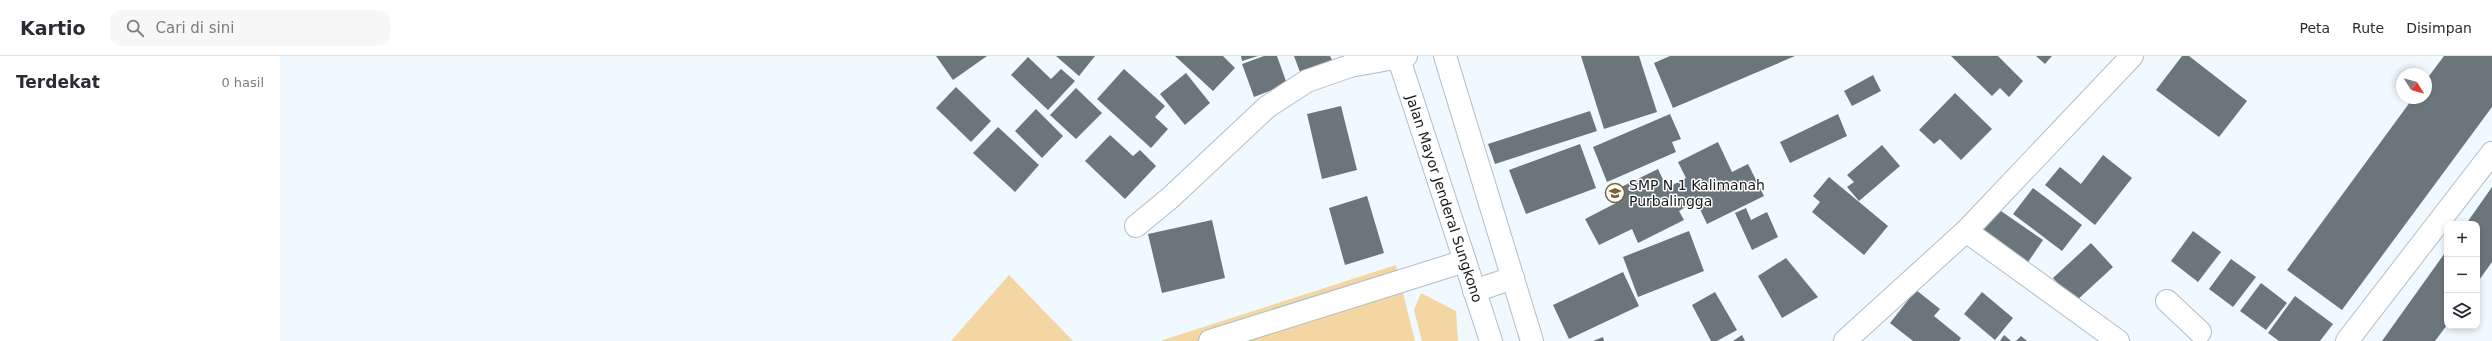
<!DOCTYPE html>
<html lang="id">
<meta charset="utf-8">
<style>
:root{--surface:#fff;--page:#f7f7f7;--text:#2b2b33;--muted:#7c7c81;--line:#e1e1e2}
body{margin:0;font-family:"DejaVu Sans",sans-serif;background:var(--page);color:var(--text)}
.controls{position:absolute;right:12px;bottom:12px;display:grid;overflow:hidden;border-radius:8px;box-shadow:0 2px 6px #0003}
.controls button{width:36px;height:36px;display:grid;place-items:center;padding:0;border:0;border-bottom:1px solid var(--line);background:var(--surface);color:var(--text);font:20px sans-serif}
.compass{position:absolute;left:2116px;top:12px;width:36px;height:36px;border-radius:50%;background:var(--surface);box-shadow:0 2px 6px #0003;rotate:127deg}
.list{margin:0;padding:0;list-style:none}
h2{display:flex;justify-content:space-between;align-items:center;height:52px;margin:0;padding:0 16px;font-size:17px}
h2 small{font-size:13px;font-weight:400;color:var(--muted)}
.icon{flex:none;width:22px;height:22px;fill:none;stroke:currentColor;stroke-width:2;stroke-linecap:round;stroke-linejoin:round}
.map{position:relative;flex:none;width:2212px;height:285px;overflow:hidden}
header{display:flex;align-items:center;gap:24px;box-sizing:border-box;height:56px;padding:0 20px;background:var(--surface);border-bottom:1px solid var(--line)}
header strong{font-size:19px}
nav{display:flex;gap:22px;margin-inline-start:auto;font-size:14px}
.search{width:280px;height:36px;background:var(--page);display:flex;align-items:center;gap:10px;box-sizing:border-box;padding:0 14px;border-radius:12px;color:var(--muted);font-size:15px}
main{display:flex}
aside{flex:1;background:var(--surface)}
.map>svg:first-child{display:block}
</style>
<header>
<strong>Kartio</strong>
<div class="search"><svg class="icon" aria-label="search" viewBox="0 0 24 24"><circle cx="10" cy="10" r="6"/><path d="M15 15l6 6"/></svg>Cari di sini</div>
<nav><a>Peta</a><a>Rute</a><a>Disimpan</a></nav>
</header>
<main>
<aside>
<h2>Terdekat<small>0 hasil</small></h2>
<ul class="list">
</ul>
</aside>
<div class="map">
<svg width="2212" height="285" viewBox="0 0 2212 285">
<rect width="100%" height="100%" fill="#eff9ff"/>
<!-- green -->
<g fill="#f3d6a2">
<path d="M1116 209 1135 285H880Z"/>
<path d="M729 219 793 285H671Z"/>
<path d="M1141 237 1176 255 1178 285H1142L1134 254Z"/>
</g>
<!-- building -->
<g fill="#6b767c">
<path d="M656 0H707L673 24Z"/>
<path d="M776 0H815L799 20Z"/>
<path d="M895 0H943L955 12 933 35Z"/>
<path d="M961 0H978L962 5Z"/>
<path d="M984 0H997L1007 28 974 41 962 8Z"/>
<path d="M1014 0H1050L1052 4 1020 16Z"/>
<path d="M1301 0H1359L1377 56 1324 73Z"/>
<path d="M1390 0H1515L1393 52 1374 7Z"/>
<path d="M1671 0H1718L1743 25 1729 41 1720 32 1712 40Z"/>
<path d="M1756 0H1772L1765 8Z"/>
<path d="M1902 0H1909L1967 45 1939 81 1876 34Z"/>
<path d="M2164 0H2212V51L2062 254 2007 214 2133 42H2146V24Z"/>
<path d="M748 1 771 23 781 13 795 25 768 54 731 19Z"/>
<path d="M844 13 885 50 875 61 888 73 871 92 817 43Z"/>
<path d="M906 17 930 47 905 69 880 38Z"/>
<path d="M1593 19 1601 35 1572 50 1564 35Z"/>
<path d="M676 31 711 65 691 86 656 52Z"/>
<path d="M796 32 822 57 796 83 770 59Z"/>
<path d="M1675 37 1712 73 1681 104 1660 83 1654 88 1639 74Z"/>
<path d="M1061 50 1077 114 1042 123 1027 58Z"/>
<path d="M756 53 783 80 762 102 735 75Z"/>
<path d="M1310 55 1317 75 1215 108 1208 88Z"/>
<path d="M1390 58 1401 83 1392 86 1396 96 1327 126 1313 91Z"/>
<path d="M1558 58 1567 80 1510 107 1500 86Z"/>
<path d="M718 71 759 109 735 136 693 97Z"/>
<path d="M830 79 853 100 860 94 876 110 845 143 805 105Z"/>
<path d="M1438 86 1452 116 1468 108 1484 140 1427 168 1416 145 1399 155 1404 164 1358 187 1352 173 1319 189 1305 163 1338 146 1333 135 1378 113 1387 132 1406 122 1398 106Z"/>
<path d="M1300 88 1316 132 1246 158 1229 114Z"/>
<path d="M1602 89 1620 110 1579 145 1567 131 1574 126 1567 119Z"/>
<path d="M1823 99 1852 122 1815 169 1765 129 1780 111 1801 128Z"/>
<path d="M1549 121 1608 170 1584 199 1532 156 1540 146 1533 140Z"/>
<path d="M2212 131V206L2197 227V168H2186Z"/>
<path d="M1753 132 1802 169 1782 195 1733 158Z"/>
<path d="M1087 140 1104 197 1065 209 1049 152Z"/>
<path d="M1466 152 1471 164 1487 156 1498 181 1472 194 1455 157Z"/>
<path d="M1718 153 1763 184 1744 212 1699 181Z"/>
<path d="M932 164 945 222 882 237 868 178Z"/>
<path d="M1409 175 1424 215 1358 241 1343 201Z"/>
<path d="M1913 175 1941 196 1918 226 1891 205Z"/>
<path d="M1811 187 1833 211 1795 246 1773 222Z"/>
<path d="M2167 194V269L2155 285H2102Z"/>
<path d="M1506 202 1538 241 1502 262 1478 220Z"/>
<path d="M1951 203 1976 221 1953 251 1929 233Z"/>
<path d="M1343 216 1359 250 1289 283 1273 249Z"/>
<path d="M1981 227 2007 247 1986 274 1960 255Z"/>
<path d="M1636 234 1660 253 1654 260 1681 282 1679 285H1633L1610 267Z"/>
<path d="M1435 236 1457 274 1437 285H1431L1412 249Z"/>
<path d="M1702 236 1733 262 1715 284 1684 258Z"/>
<path d="M2015 240 2053 268 2040 285H1999L1988 277Z"/>
<path d="M1462 279 1465 285H1453Z"/>
<path d="M1724 279 1731 285H1720Z"/>
<path d="M1741 280 1747 285H1736Z"/>
<path d="M1323 281 1324 285H1313Z"/>
</g>
<g fill="none" stroke-linecap="round" stroke-linejoin="round">
<!-- minor casing -->
<g stroke="#b2bec5" stroke-width="24">
<g id="minor">
<path d="M856 170 890 142 987 51 1027 25 1070 10 1126 0"/>
<path d="M1686 175 1838 285"/>
<path d="M1887 245 1920 276"/>
<path d="M930 285 1185 205"/>
<path d="M1565 285 1686 175 1852 0"/>
<path d="M2067 285 2212 97"/>
</g>
</g>
<!-- major casing -->
<g stroke="#b2bec5" stroke-width="24">
<g id="major">
<path id="s1" d="M1118 0 1211 285"/>
<path d="M1165 0 1252 285"/>
<path d="M1194 235 1233 222"/>
</g>
</g>
<!-- minor -->
<use href="#minor" stroke="#fff" stroke-width="22"/>
<!-- major -->
<use href="#major" stroke="#fff" stroke-width="22"/>
</g>
<!-- icons -->
<defs>
<g id="school-ring" transform="scale(1)"><circle r="9.5" fill="#fff" stroke="#7c6334" stroke-width="1.5"/><path d="M0-5L7-2L0 1L-7-2ZM-4 1L0 2.5L4 1V4Q0 6-4 4Z" fill="#7c6334"/></g>
</defs>
<g fill-rule="evenodd">
<use href="#school-ring" x="1335" y="137"/>
</g>
<g text-anchor="middle" stroke-width="3" stroke-linejoin="round" paint-order="stroke">
<!-- poi labels -->
<g font-size="14" fill="#151a1c" stroke="#fff" text-anchor="start">
<text x="1349" y="134">SMP N 1 Kalimanah<tspan x="1349" dy="16">Purbalingga</tspan></text>
</g>
<!-- street labels -->
<g font-size="14" fill="#151a1c" stroke="#fff">
<text dy="5" stroke="none"><textPath href="#s1" startOffset="150">Jalan Mayor Jenderal Sungkono</textPath></text>
</g>
</g>
</svg>
<div class="controls">
<button>+</button>
<button>−</button>
<button><svg class="icon" aria-label="layers" viewBox="0 0 24 24"><path d="M12 4l9 5-9 5-9-5zM3 14l9 5 9-5"/></svg></button>
</div>
<svg class="compass" viewBox="-18 -18 36 36"><path d="M0-13l5 13h-10z" fill="#e53935"/><path d="M0 13l5-13h-10z" fill="#7c7c81"/></svg>
</div>
</main>
